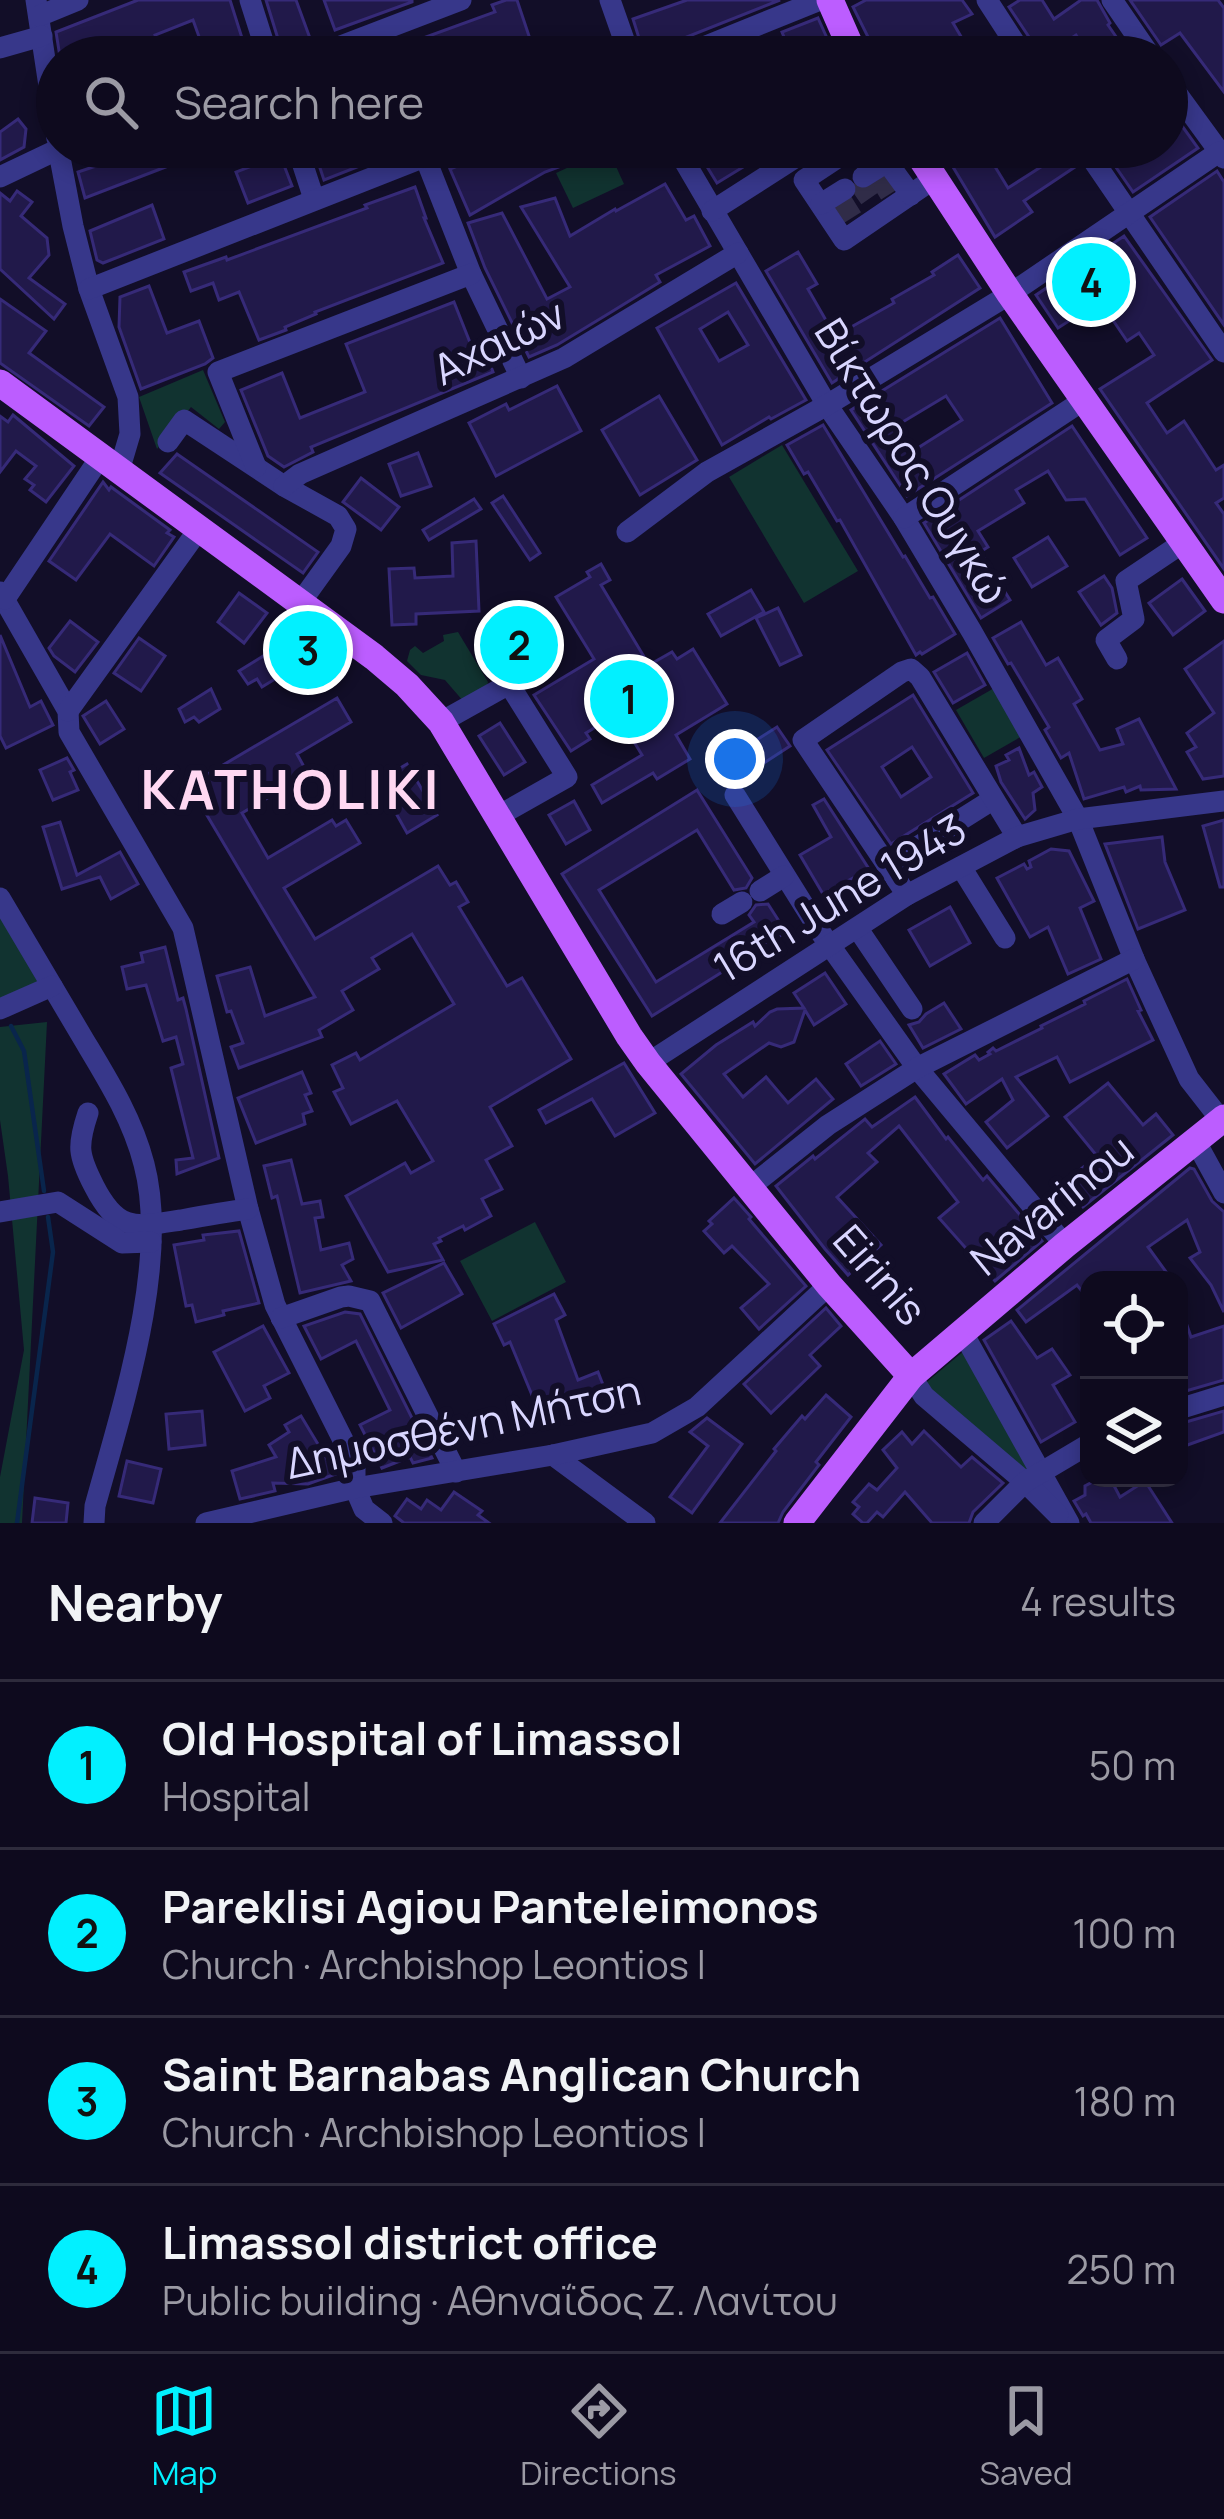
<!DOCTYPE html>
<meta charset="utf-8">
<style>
:root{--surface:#0e0a1e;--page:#171327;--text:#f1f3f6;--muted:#9b9aa4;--line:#2e2b3c;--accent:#02f0ff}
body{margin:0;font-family:Manrope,sans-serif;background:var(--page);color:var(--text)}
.controls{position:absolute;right:36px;bottom:36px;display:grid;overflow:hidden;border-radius:24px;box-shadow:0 6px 18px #0003}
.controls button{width:108px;height:108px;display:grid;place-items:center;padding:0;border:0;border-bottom:3px solid var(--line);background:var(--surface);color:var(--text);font:60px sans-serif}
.you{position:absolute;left:735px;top:759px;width:42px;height:42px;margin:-30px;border:9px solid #fff;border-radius:50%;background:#1a73e8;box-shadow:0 0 0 18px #1a73e833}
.badge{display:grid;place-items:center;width:78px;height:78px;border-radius:50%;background:var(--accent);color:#111;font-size:39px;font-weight:700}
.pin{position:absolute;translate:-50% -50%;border:6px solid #fff;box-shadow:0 3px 12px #0006}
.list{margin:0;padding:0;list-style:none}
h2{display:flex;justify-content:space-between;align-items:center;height:156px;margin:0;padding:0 48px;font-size:51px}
h2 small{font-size:39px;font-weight:400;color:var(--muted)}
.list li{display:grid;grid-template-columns:78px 1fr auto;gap:36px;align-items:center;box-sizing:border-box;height:168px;padding:0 48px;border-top:3px solid var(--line)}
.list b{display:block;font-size:45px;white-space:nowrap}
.list p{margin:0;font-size:39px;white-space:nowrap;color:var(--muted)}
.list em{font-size:39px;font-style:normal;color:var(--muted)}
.icon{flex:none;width:66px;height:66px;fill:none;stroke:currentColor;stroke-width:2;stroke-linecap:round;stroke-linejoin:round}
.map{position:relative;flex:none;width:1224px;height:1523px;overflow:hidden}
.search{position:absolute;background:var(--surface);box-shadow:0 6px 18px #0003;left:36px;right:36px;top:36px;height:132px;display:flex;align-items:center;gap:30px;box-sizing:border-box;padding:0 42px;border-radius:66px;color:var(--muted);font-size:45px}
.sheet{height:828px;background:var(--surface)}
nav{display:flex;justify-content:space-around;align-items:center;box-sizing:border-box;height:168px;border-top:3px solid var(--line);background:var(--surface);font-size:33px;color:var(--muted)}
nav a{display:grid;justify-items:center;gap:6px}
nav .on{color:var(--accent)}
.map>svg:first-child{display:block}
</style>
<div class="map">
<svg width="1224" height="1523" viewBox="0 0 1224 1523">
<rect width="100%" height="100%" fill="#120e28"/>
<!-- green -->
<g fill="#113330">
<path d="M608 149 624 184 573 208 556 173Z"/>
<path d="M203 370 225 422 219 429 191 407 157 449 139 397Z"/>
<path d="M782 445 858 571 804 603 729 477Z"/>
<path d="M458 632 488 682 486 691 464 702 445 680 421 675 407 661 410 650 415 646 423 653 444 641 443 635Z"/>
<path d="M996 687 1024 735 984 758 956 710Z"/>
<path d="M0 889 42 960 37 983 0 1004Z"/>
<path d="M47 1022 22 1523H0V1477L24 1350 8 1176 0 1120V1027Z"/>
<path d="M535 1222 566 1282 492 1321 460 1261Z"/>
<path d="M965 1350 1034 1471 1025 1478 922 1386Z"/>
</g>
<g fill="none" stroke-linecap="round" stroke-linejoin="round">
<!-- stream -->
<g stroke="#09254c" stroke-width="4.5">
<path d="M11 1026 24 1051 44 1191"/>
<path d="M17 1523 53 1252 48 1217"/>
</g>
</g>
<!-- building -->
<g fill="#21194a" stroke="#362a78" stroke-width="3" fill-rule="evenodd">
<path d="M138 0H230L248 57H173L172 54 202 45 193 20 155 35 163 57H115L114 48 89 57H60L56 32Z"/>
<path d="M266 0H296L311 41 283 55Z"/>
<path d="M324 0H412V2L335 30Z"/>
<path d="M506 0H517L536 57H371L495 12 492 5Z"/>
<path d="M687 0H780L644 54 633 19Z"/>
<path d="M866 0H962L972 14 953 23 963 40 932 57H878L853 7Z"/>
<path d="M1020 0H1042L1054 19 1081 0H1097L1110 23 1108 25 1130 57H1091L1076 35 1043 57H1039L1037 49 1009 7Z"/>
<path d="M1130 0H1218L1224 8V92L1180 33 1161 45Z"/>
<path d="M818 18 831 47 810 57H792L782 32Z"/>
<path d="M1167 105 1198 148 1133 192 1102 147H1167Z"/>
<path d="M18 119 26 129 24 147 0 160V132Z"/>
<path d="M129 147H230L231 148 191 163 189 158 85 198 78 172 132 154Z"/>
<path d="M313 147H359L365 164 324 180Z"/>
<path d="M502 147H609L610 148 545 172 470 215 450 169 479 157 480 159Z"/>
<path d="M695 147H776L717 183Z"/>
<path d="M941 147H983L1008 188 1069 149 1078 165 1024 201 1032 212 995 237Z"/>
<path d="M280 155 292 186 248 203 236 172Z"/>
<path d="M1217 171 1224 182V325L1150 217Z"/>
<path d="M665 184 686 220 694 216 710 246 656 275 660 282 608 314 557 345 529 357 485 268 468 223 502 213 547 299 570 287 521 207 555 198 570 236 615 209 616 211Z"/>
<path d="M415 187 426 218H424L443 263 315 312 316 314 285 327 286 330 259 340 239 292 219 300 213 283 191 291 184 272 226 257 227 260 367 208 365 205Z"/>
<path d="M17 191 32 202 21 216 47 238 49 255 29 278 65 304 54 319 0 269V193L10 201Z"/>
<path d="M152 205 164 239 103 263 97 260 90 231Z"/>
<path d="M1124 236 1212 360 1147 403 1167 433 1184 421 1216 470 1224 465V498L1216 503 1224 514V569L1100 389 1154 355 1139 333 1127 341 1100 301 1058 328 1036 295Z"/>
<path d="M798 252 817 284 808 289 835 336 894 303 892 299 934 275 932 272 958 255 980 288 832 383 766 271Z"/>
<path d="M736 283 806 400 771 419 769 417 722 445 657 328ZM728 312 748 345 719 361 700 329Z"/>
<path d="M149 286 167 333 199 321 213 358 205 364 141 389 119 327 120 297Z"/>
<path d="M0 299 46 331 29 353 104 407 89 426 0 363Z"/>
<path d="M454 302 473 350 483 346 493 372 311 447 313 452 284 467 268 456 241 390 282 373 300 418 365 392 346 344Z"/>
<path d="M1000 318 1052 403 907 496 851 410ZM946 396 962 420 913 451 896 426Z"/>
<path d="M557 386 581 431 496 476 469 423 506 404 509 410Z"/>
<path d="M659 396 697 460 640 495 602 430Z"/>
<path d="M13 415 74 466 46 502 30 490 34 485 25 479 36 466 16 451 0 472V416L8 422Z"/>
<path d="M823 425 903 557 905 556 930 598 933 597 955 634 922 654 920 652 916 655 840 520 837 521 808 472 804 474 787 445Z"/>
<path d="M1072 426 1147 538 1120 555 1085 499 1066 500 1048 471 1016 490 1024 503 978 531 988 547 980 552 1010 600 981 618 924 523Z"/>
<path d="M418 453 431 486 401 496 389 464Z"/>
<path d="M177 454 318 552 303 573 160 473Z"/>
<path d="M361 478 399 507 381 530 343 502Z"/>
<path d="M103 482 109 490 111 487 170 530 167 533 174 537 154 566 110 534 76 580 49 561Z"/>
<path d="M503 496 540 553 530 560 492 503Z"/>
<path d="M474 499 481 509 429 540 423 530Z"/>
<path d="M1048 537 1067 566 1032 587 1014 558Z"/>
<path d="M476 541 479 611 416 614V624L392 625 389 569 414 568 415 578 453 576 452 543Z"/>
<path d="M601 564 610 580 601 585 649 665 672 652 677 659 693 649 727 704 676 735 690 759 657 779 653 773 602 803 592 785 642 755 617 714 586 733 590 739 571 751 534 695 594 659 556 597 590 577 587 572Z"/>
<path d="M1104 576 1112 588 1117 613 1101 625 1079 592Z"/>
<path d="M1182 579 1205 611 1173 635 1149 603Z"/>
<path d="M751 590 764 612 721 636 708 614Z"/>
<path d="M239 593 267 613 244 643 218 622Z"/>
<path d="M778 608 801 655 780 665 756 618Z"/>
<path d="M70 621 98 642 75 672 54 656 49 648Z"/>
<path d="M1021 622 1046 665 1058 658 1082 699 1074 704 1100 750 1123 744 1117 729 1139 719 1176 789 1141 790 1140 786 1126 792 1124 787 1084 799 1069 753 1061 758 1045 730 1049 727 1011 663 1008 664 993 638Z"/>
<path d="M0 635 30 707 41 701 53 725 6 748 0 736Z"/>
<path d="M139 638 165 656 141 691 114 673Z"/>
<path d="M1224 641V776L1203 779 1187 752 1196 747 1187 733 1214 713 1185 669Z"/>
<path d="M284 643 292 654 284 663 288 671 262 687 257 679 248 684 239 671Z"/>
<path d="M967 653 985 685 953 703 934 672Z"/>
<path d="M211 689 220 709 199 722 194 717 185 722 179 709Z"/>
<path d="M913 695 973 793 891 844 827 750ZM912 747 931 777 901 797 882 767Z"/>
<path d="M337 698 351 722 297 754 308 774 242 813 268 858 332 820 336 826 346 820 360 843 284 888 315 939 438 866 450 885 456 882 468 902 459 907 507 986 522 978 571 1059 490 1107 512 1146 486 1160 502 1189 482 1199 491 1216 465 1230 463 1226 439 1238 441 1241 434 1244 443 1260 388 1272 346 1196 405 1163 411 1173 433 1161 397 1101 351 1124 334 1092 343 1088 332 1065 356 1053 360 1060 454 1004 412 934 372 958 379 969 342 991 353 1010 319 1030 322 1037 239 1068 231 1047 243 1043 231 1011 227 1012 217 976 250 967 265 1016 315 997 189 785Z"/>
<path d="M106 701 124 729 100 744 83 716Z"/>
<path d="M500 723 525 762 504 775 479 736Z"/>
<path d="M777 727 790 746 744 776 731 756Z"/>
<path d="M1019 748 1029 775 1034 772 1042 787 1033 793 1035 810 1025 819 1001 782 996 766 1009 760 1006 755Z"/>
<path d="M67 758 74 770 70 772 78 790 53 800 40 770Z"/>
<path d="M407 764 437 815 407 833 378 781Z"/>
<path d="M697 790 752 878 746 888 734 890 697 830 599 890 656 982 754 922 749 915 756 905 768 904 786 932 652 1016 562 874Z"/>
<path d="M824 799 878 883 863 891 855 877 823 894 800 855 831 837 813 805Z"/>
<path d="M574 801 590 830 566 844 549 815Z"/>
<path d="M1224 820V887H1220L1203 826Z"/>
<path d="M60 822 77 875 120 852 138 884 111 899 100 877 62 889 43 827Z"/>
<path d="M1162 837 1165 862 1185 910 1138 929 1105 844Z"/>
<path d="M1051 849 1069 851 1094 901 1080 908 1101 959 1068 974 1048 927 1030 937 997 878 1024 864 1027 869 1031 867 1029 861Z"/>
<path d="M950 907 970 943 930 966 909 930Z"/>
<path d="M165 947 178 1000 183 998 186 1009 219 1158 177 1174 176 1160 193 1158 171 1068 183 1064 176 1037 163 1041 146 985 127 989 122 967 143 962 141 953Z"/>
<path d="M825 973 846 1004 814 1025 805 1010 794 1042 781 1047 769 1043 724 1074 743 1097 766 1077 788 1103 816 1079 833 1099 755 1164 681 1074 716 1045 753 1022 755 1026 770 1012 777 1009 804 1008 794 993Z"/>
<path d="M1127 979 1141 1010 1138 1011 1153 1040 1070 1082 1057 1057 1016 1077 1048 1116 1007 1148 986 1122 1013 1100 1002 1079 966 1104 944 1074 975 1055 979 1060 990 1054 988 1052 993 1048 996 1051 1042 1028 1041 1026 1085 1004 1084 1001Z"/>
<path d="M944 1003 961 1029 923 1048 909 1025 919 1022 926 1014Z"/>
<path d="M880 1041 896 1064 861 1086 846 1064Z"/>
<path d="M624 1063 655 1113 615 1136 592 1099 546 1123 539 1110Z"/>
<path d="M302 1072 311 1093 305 1095 312 1111 303 1114 305 1124 256 1143 238 1098Z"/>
<path d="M1108 1083 1143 1125 1156 1114 1173 1135 1083 1207 1067 1187 1080 1177 1076 1173 1097 1156 1065 1117Z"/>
<path d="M915 1097 946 1139 948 1137 983 1180 987 1176 1042 1241 995 1281 939 1218 958 1202 899 1126 868 1153 877 1162 837 1197 881 1245 848 1275 825 1249 776 1186 813 1156 815 1159 865 1119 872 1127Z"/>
<path d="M291 1160 302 1204 320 1201 323 1217 315 1218 321 1250 349 1243 353 1259 342 1265 351 1281 300 1293 277 1196 272 1198 264 1166Z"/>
<path d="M1190 1168 1194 1169 1212 1201 1224 1212V1312L1211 1285 1190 1258 1200 1252 1187 1220 1148 1247 1172 1280H1089V1300L1077 1285 1026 1322 1017 1310Z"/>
<path d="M734 1198 751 1217 749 1219 806 1286 759 1329 741 1308 769 1284 732 1246 724 1253 704 1231 712 1224 709 1221Z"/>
<path d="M239 1231 259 1303 223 1311 224 1315 196 1322 192 1305 186 1306 174 1245 204 1240 203 1235Z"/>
<path d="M444 1263 462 1294 401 1328 383 1293Z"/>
<path d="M554 1294 565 1315 556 1320 578 1380 598 1372 607 1395 566 1410 564 1402 539 1412 510 1342 504 1345 494 1324Z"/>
<path d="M826 1308 841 1326 810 1355 820 1366 771 1413 744 1384Z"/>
<path d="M1179 1308H1181L1191 1337 1224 1326V1380L1179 1393Z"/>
<path d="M345 1312 360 1314 432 1458 413 1463 410 1457 382 1468 360 1425 390 1410 356 1341 321 1359 304 1326Z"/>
<path d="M1011 1321 1037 1358 1052 1349 1070 1375 1053 1385 1075 1422 1041 1442 984 1340Z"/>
<path d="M263 1326 289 1373 264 1386 270 1398 245 1411 214 1352Z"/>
<path d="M826 1395 851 1417 816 1462 819 1465 783 1512 778 1523H720L776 1451 774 1449 802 1416 805 1419Z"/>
<path d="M202 1411 205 1445 169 1449 166 1414Z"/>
<path d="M1224 1411V1432L1179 1448V1424Z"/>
<path d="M301 1416 336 1474 308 1484 273 1483 275 1491 240 1499 232 1471 276 1457 269 1445 289 1432 285 1425Z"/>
<path d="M707 1418 742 1444 692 1513 670 1497 708 1446 690 1432Z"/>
<path d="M924 1431 961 1467 972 1457 1003 1483 973 1512 969 1523H932L905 1492 883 1517 877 1512 867 1523H863L853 1514 859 1507 853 1502 869 1484 877 1490 897 1468 883 1450 902 1432 912 1444Z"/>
<path d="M127 1461 161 1469 153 1503 119 1496Z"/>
<path d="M1100 1478H1110L1120 1497 1145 1481 1172 1523H1091L1086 1514 1083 1516 1074 1501 1085 1495V1486Z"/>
<path d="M454 1492 482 1511 478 1515 489 1523H404L395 1516 407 1499 421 1509 427 1500 441 1510Z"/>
<path d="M35 1498 68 1503 66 1523H32Z"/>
</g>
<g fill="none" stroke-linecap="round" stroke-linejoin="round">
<!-- minor-tunnel -->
<g stroke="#302c48" stroke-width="21" stroke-dasharray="21 10" stroke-linecap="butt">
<path d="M879 176 892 197"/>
<path d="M858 181 876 207"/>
<path d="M841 200 854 221"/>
</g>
<!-- minor -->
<g stroke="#37378a" stroke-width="21">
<path d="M36 0 57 139"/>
<path d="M250 0 268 57"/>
<path d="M610 0 630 57"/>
<path d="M987 0 1024 57"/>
<path d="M1112 0 1151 57"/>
<path d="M39 16 78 0"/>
<path d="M0 48 42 36"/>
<path d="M312 57 461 0"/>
<path d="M679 57 820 0"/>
<path d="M1167 80 1224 158"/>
<path d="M58 147 73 226 89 289 128 397 130 434 119 471"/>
<path d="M297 147 314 199"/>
<path d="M676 147 827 405 904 518 972 632 1078 819 1134 959 1189 1079 1221 1120"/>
<path d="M854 147 804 180 844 240 935 178"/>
<path d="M876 147 911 195"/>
<path d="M1084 147 1224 352"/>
<path d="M425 157 471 274 521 378"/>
<path d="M0 177 63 147"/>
<path d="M863 177 887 162"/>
<path d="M821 204 845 189"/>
<path d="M712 211 812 147"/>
<path d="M89 289 450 147"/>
<path d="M168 442 184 420 284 486 338 516 346 529 341 546 300 603"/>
<path d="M256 467 218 372 471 274"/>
<path d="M284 486 300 474 564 358 738 253"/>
<path d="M904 518 1084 400"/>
<path d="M627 532 707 472 827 405 1010 294 1219 152"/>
<path d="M0 592 68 711 69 732 183 928 248 1209 275 1305 343 1440 355 1469V1488L364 1509 382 1523"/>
<path d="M5 599 101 456"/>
<path d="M1117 659 1106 640 1134 619 1126 581 1184 542"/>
<path d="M68 711 199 529"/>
<path d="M441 722 509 684 567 777 498 816"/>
<path d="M735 795 821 933 917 1068 1065 1245"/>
<path d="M887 866 992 800"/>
<path d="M961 867 1005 938"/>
<path d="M760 891 784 876"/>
<path d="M907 895 803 740 902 672 911 669 920 677 1017 837"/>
<path d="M0 898C28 945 56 993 84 1040 108 1080 132 1118 144 1164 170 1262 122 1408 95 1506L94 1523"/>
<path d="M722 914 742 902"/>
<path d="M858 929 912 1009"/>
<path d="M0 1009 52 986"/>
<path d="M648 1063 907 895 1017 837 1078 819 1224 801"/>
<path d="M88 1113C77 1146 78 1155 94 1186 118 1233 136 1227 181 1220 203 1216 226 1212 248 1209"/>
<path d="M1196 1142 1224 1193"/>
<path d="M750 1187 828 1125 917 1068 1134 959"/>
<path d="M0 1212 58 1202 122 1243 151 1242"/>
<path d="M281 1318 341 1297 349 1296 370 1301 456 1472"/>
<path d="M963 1333 1069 1523"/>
<path d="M911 1376 924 1396 1025 1482 1058 1515"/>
<path d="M1179 1409 1224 1395"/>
<path d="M553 1455 645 1523"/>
<path d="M206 1523 355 1488 553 1455 652 1433 697 1407 829 1285"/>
<path d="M984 1523 1025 1482 1089 1444"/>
</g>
<!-- major -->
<g stroke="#bc5dff" stroke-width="27">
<path d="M830 0 855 57"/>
<path d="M914 147 1010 294 1224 600"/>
<path d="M0 383 374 657 407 685 441 722 629 1036 648 1063 829 1285 911 1376"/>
<path d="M797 1523 911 1376 1065 1245 1224 1118"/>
</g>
</g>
<g text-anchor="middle" stroke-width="12" stroke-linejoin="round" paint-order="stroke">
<!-- street labels -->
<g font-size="42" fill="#d9d6ff" stroke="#120e28">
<text transform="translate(499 342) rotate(-26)" y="15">Αχαιών</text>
<text transform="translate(912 461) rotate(58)" y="15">Βίκτωρος Ουγκώ</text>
<text transform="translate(840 898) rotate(-31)" y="15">16th June 1943</text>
<text transform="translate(1052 1205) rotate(-39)" y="15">Navarinou</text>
<text transform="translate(880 1275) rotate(49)" y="15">Eirinis</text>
<text transform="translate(463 1427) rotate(-12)" y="15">Δημοσθένη Μήτση</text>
</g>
<!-- district labels -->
<g font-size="54" font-weight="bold" letter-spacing="3" fill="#ffd8f2" stroke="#120e28">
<text x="291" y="809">KATHOLIKI</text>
</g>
</g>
</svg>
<div class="controls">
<button><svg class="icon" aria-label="locate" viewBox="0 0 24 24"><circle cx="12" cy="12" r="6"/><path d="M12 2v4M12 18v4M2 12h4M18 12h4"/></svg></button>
<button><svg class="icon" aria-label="layers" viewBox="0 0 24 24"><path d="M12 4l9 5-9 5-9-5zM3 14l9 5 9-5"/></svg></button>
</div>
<div class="you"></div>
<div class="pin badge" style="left:629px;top:699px">1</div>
<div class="pin badge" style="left:519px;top:645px">2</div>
<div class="pin badge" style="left:308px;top:650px">3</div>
<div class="pin badge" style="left:1091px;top:282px">4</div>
<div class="search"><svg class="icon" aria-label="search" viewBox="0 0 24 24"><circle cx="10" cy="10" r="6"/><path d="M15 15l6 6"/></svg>Search here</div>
</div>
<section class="sheet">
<h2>Nearby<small>4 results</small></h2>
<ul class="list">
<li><span class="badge">1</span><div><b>Old Hospital of Limassol</b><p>Hospital</p></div><em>50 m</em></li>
<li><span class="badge">2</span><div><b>Pareklisi Agiou Panteleimonos</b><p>Church · Archbishop Leontios I</p></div><em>100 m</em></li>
<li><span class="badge">3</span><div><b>Saint Barnabas Anglican Church</b><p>Church · Archbishop Leontios I</p></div><em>180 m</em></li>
<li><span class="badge">4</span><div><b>Limassol district office</b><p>Public building · Αθηναΐδος Ζ. Λανίτου</p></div><em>250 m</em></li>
</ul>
</section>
<nav>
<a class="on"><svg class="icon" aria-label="map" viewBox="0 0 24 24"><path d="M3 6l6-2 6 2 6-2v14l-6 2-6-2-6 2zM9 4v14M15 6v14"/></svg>Map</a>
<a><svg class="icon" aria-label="directions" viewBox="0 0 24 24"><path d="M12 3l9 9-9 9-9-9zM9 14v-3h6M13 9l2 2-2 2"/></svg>Directions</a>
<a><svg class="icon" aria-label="saved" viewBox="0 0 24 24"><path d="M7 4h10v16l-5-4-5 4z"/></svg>Saved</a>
</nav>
